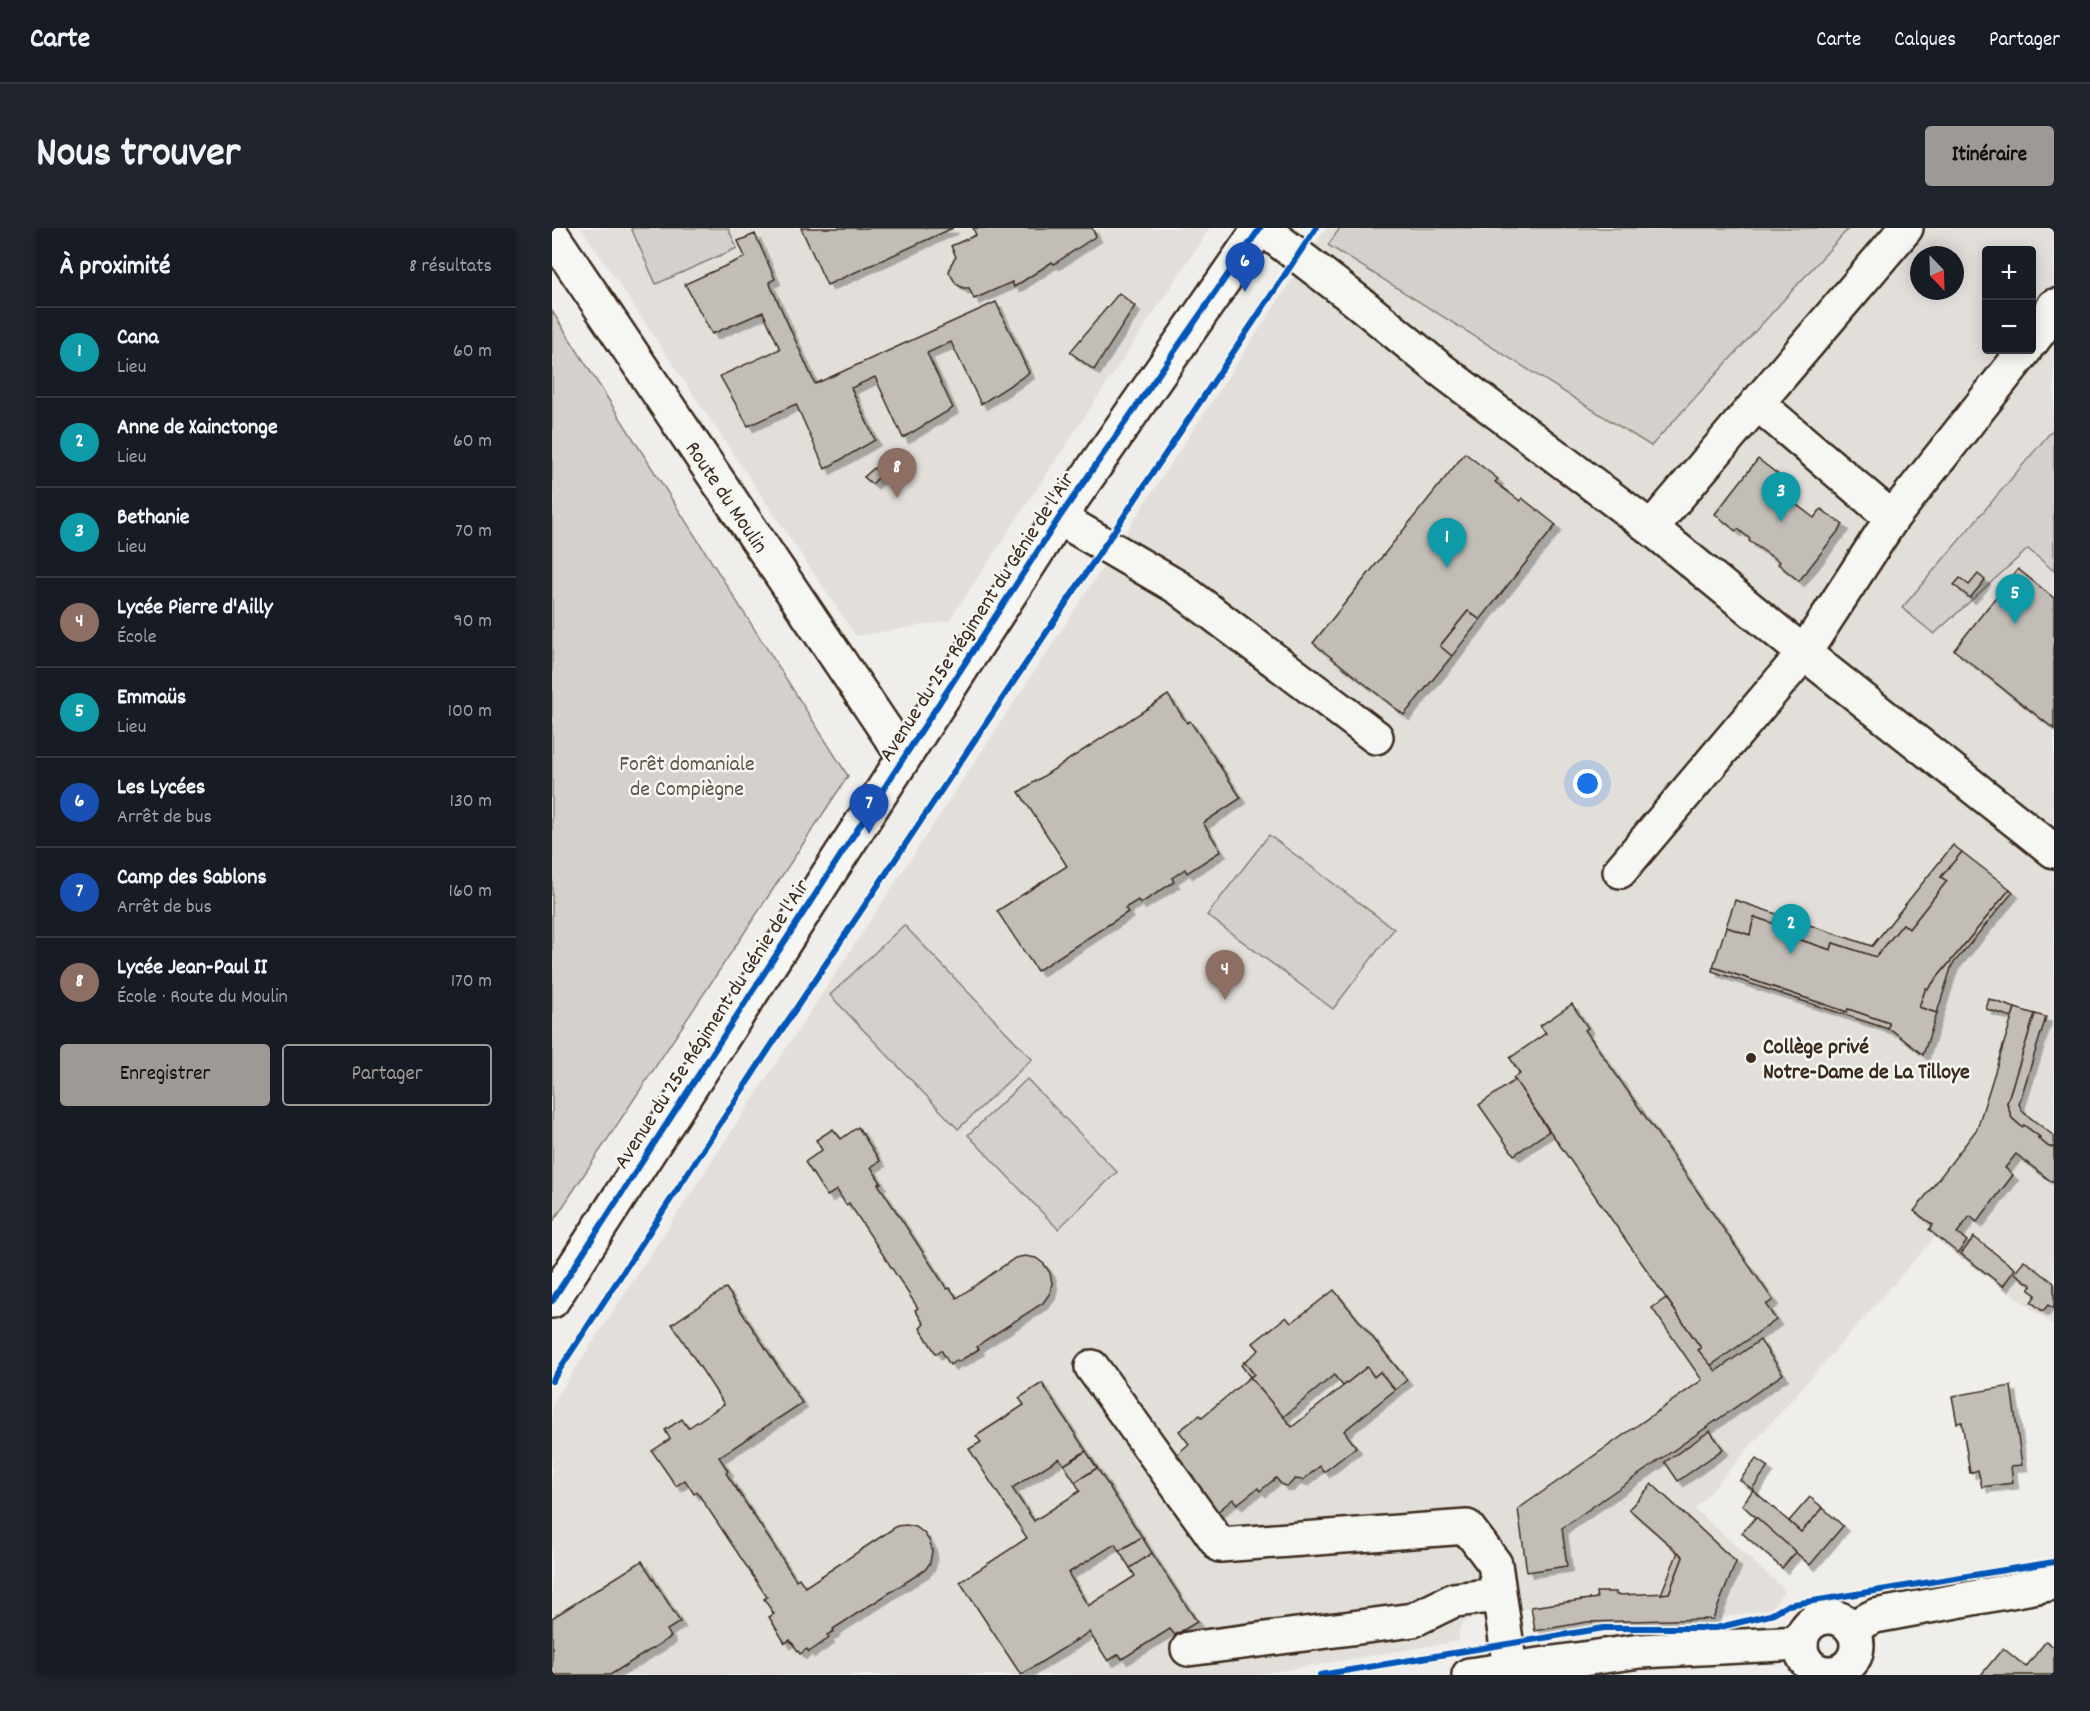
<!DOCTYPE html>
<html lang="fr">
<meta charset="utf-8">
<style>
:root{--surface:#171b24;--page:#20242c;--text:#f1f3f6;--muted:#9ea1a6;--line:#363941;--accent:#9f9995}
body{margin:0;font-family:Dekko,sans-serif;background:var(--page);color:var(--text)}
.controls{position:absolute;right:18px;top:18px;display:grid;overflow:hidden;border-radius:6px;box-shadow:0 3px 15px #0003}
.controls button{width:54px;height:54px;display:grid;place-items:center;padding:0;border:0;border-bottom:2px solid var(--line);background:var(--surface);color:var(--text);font:30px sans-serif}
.compass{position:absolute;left:1358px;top:18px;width:54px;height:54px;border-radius:50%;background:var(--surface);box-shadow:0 3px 15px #0003;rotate:157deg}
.you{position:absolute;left:1036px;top:556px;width:21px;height:21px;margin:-15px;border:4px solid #fff;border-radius:50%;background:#1a73e8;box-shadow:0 0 0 9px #1a73e833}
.badge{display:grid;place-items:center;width:39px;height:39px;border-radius:50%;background:var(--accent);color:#fff;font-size:20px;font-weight:700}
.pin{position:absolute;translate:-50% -50px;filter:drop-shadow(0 2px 3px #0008)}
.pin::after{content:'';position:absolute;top:32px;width:21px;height:18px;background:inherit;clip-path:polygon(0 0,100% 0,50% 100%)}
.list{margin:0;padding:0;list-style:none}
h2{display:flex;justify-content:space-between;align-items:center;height:78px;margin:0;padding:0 24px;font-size:26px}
h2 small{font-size:20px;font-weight:400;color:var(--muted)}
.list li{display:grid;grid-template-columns:39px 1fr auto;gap:18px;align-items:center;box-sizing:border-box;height:90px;padding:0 24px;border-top:2px solid var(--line)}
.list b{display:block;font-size:22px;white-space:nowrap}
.list p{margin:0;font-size:20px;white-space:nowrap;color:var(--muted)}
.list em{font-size:20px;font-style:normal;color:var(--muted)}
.actions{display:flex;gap:12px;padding:18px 24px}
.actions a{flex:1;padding:14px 0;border:2px solid var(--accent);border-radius:6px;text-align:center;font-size:21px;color:var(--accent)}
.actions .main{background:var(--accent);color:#111}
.map{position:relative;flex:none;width:1502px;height:1447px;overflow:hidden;border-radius:6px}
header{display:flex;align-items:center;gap:36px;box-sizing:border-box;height:84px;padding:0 30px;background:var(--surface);border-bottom:2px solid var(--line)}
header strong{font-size:28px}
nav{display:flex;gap:33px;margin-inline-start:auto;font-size:21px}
.intro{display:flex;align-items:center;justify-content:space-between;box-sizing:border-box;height:144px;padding:0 36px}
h1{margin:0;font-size:42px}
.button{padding:15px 27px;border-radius:6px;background:var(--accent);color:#111;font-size:21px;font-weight:700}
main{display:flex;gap:36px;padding:0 36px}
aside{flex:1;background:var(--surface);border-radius:6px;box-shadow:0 3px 15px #0003}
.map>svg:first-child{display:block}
</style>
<header>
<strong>Carte</strong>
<nav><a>Carte</a><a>Calques</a><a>Partager</a></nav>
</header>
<div class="intro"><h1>Nous trouver</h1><a class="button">Itinéraire</a></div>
<main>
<aside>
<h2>À proximité<small>8 résultats</small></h2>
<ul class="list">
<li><span class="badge" style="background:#0f9aa8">1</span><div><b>Cana</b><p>Lieu</p></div><em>60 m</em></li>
<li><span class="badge" style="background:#0f9aa8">2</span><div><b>Anne de Xainctonge</b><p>Lieu</p></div><em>60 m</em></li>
<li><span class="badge" style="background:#0f9aa8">3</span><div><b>Bethanie</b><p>Lieu</p></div><em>70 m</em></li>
<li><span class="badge" style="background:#8d6e63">4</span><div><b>Lycée Pierre d'Ailly</b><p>École</p></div><em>90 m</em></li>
<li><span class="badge" style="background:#0f9aa8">5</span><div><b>Emmaüs</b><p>Lieu</p></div><em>100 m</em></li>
<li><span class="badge" style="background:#1a4fb4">6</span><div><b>Les Lycées</b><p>Arrêt de bus</p></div><em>130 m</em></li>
<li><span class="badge" style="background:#1a4fb4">7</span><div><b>Camp des Sablons</b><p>Arrêt de bus</p></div><em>160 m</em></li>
<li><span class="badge" style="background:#8d6e63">8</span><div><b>Lycée Jean-Paul II</b><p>École · Route du Moulin</p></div><em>170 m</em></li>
</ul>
<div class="actions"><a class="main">Enregistrer</a><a>Partager</a></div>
</aside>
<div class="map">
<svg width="1502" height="1447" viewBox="0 0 1502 1447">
<defs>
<filter id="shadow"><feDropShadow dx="5.5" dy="5.5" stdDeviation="0" flood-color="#0004"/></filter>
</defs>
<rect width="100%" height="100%" fill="#efeeea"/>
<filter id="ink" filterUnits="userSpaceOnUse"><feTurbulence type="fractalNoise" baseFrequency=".0167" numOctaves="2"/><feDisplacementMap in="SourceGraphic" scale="12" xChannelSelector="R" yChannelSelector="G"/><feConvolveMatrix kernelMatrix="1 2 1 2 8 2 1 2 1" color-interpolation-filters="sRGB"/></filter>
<g filter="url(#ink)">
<!-- built -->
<g fill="#e2dfdb" fill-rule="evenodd">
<path d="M29 0H658L397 393 304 408Z"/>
<path d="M774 0H1502V1098L1384 1008 1143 1281 1233 1362 1219 1381 1161 1391 1035 1394 983 1403 979 1380 916 1392 909 1397 907 1403V1413L704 1447H0V1176ZM1434 22H1480V122H1434ZM1367 27H1403V63H1367Z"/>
</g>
<!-- green -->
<g fill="#d4d1cc" stroke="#887e75" stroke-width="1.5">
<path d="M79 0H176L185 20 104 56Z"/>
<path d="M788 0H1297L1099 218 776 17Z"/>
<path d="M0 83 296 548 0 995Z"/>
<path d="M1502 200V343L1476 321 1382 406 1350 380Z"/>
<path d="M717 607 842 701 781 781 655 687Z"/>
<path d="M352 697 480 831 406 901 278 767Z"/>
<path d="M475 851 565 944 506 1001 416 907Z"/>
</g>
<!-- building -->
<g fill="#c2bdb7" stroke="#3b2a1e" stroke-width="1.5" filter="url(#shadow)">
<path d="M249 0H401L275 57Z"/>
<path d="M421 0H540L544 8 502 36 500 34 462 59 460 54 422 71 417 60H411L404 56 397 44 399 36 404 29 399 18 424 7Z"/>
<path d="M203 6 223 51 217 54 263 156 444 74 477 145 429 176 399 114 375 125 401 180 351 210 323 149 299 160 323 212 273 241 244 176 196 198 168 148 228 121 211 84 160 106 133 56 193 29 186 13Z"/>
<path d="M567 65 583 78 542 142 518 124Z"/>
<path d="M913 225 946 251 943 254 968 273 970 270 1004 297 928 392 916 383 888 418 900 428 852 487 761 415Z"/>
<path d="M1206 231 1228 248 1220 258 1262 290 1269 281 1291 297 1247 353 1226 336 1228 334 1197 313 1198 311 1186 301 1184 303 1163 286Z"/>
<path d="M322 240 329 247 320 256 312 249Z"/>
<path d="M1466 341 1502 370V501L1402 422Z"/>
<path d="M1426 346 1433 352 1418 370 1402 357 1408 350 1417 357Z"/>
<path d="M916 383 928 392 900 428 888 418Z"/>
<path d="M616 467 635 495 638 493 689 570 651 595 669 623 635 645 633 641 620 650 622 654 588 676 586 672 573 680 576 684 485 743 445 683 515 638 467 564Z"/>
<path d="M1401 617 1410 624 1389 649 1395 653 1357 701 1351 696 1324 729 1281 715 1279 722 1233 707 1235 700 1202 689 1198 707 1174 699 1183 672 1320 718Z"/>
<path d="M1410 624 1458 661 1376 761 1374 760 1367 779 1385 785 1371 827 1341 803 1336 801 1337 795 1296 781 1295 784 1161 739 1174 699 1198 707 1202 689 1235 700 1233 707 1279 722 1281 715 1324 729 1351 696 1357 701 1395 653 1389 649Z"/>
<path d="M1458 661 1461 664 1400 737 1385 785 1367 779 1374 760 1376 761Z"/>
<path d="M1161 739 1295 784 1296 781 1337 795 1336 801 1160 743Z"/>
<path d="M1437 771 1463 780 1460 789 1434 781Z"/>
<path d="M1020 776 1036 800 1033 802 1221 1072 1214 1077 1224 1092 1158 1138 1146 1122 1149 1120 961 850 968 846 958 830 994 805 988 798Z"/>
<path d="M1463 780 1483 786 1455 875 1460 890 1470 899 1472 897 1488 909 1486 910 1497 919H1502V953L1500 954 1464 926 1453 940 1461 947 1425 994 1418 988 1405 1005 1415 1013 1406 1025 1377 1002 1381 997 1362 983 1425 901Z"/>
<path d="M1483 786 1494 789 1467 876 1471 884 1502 908V919H1497L1486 910 1488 909 1472 897 1470 899 1460 890 1455 875Z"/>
<path d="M963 852 997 903 962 927 927 877Z"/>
<path d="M306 899 328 933 319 939 329 955 326 956 395 1061 398 1060 405 1070 463 1030 473 1028 484 1030 492 1036 498 1045 500 1055 498 1065 491 1075 432 1113 425 1119 427 1121 406 1134 405 1132 398 1137 389 1122 384 1126 368 1100 372 1096 363 1082 366 1080 297 975 294 977 285 962 275 968 253 934 270 922 264 912 281 901 289 911Z"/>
<path d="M1422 1009 1463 1041 1451 1058 1409 1026Z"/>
<path d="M1472 1032 1502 1055V1081L1496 1077 1491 1083 1479 1074 1484 1067 1477 1062 1480 1058 1463 1045Z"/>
<path d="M174 1060 250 1175 167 1229 176 1243 174 1245 244 1352 247 1350 253 1359 345 1298 354 1297 364 1299 372 1305 378 1314 380 1323 378 1335 373 1342 281 1401 282 1403 275 1407 277 1410 257 1424 255 1421 248 1426 238 1412 233 1415 217 1389 222 1386 212 1371 215 1369 145 1264 142 1266 133 1252 124 1258 100 1223 118 1211 113 1202 130 1191 136 1200 172 1176 120 1096Z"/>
<path d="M782 1062 855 1152 843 1162 828 1144 822 1149 815 1139 791 1158 782 1147 731 1189 698 1149 702 1146 692 1134 707 1122 701 1115 734 1089 739 1095Z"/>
<path d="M1114 1070 1149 1120 1146 1122 1164 1143 1208 1112 1231 1146 1010 1300 1015 1338 975 1344 966 1281 1150 1152 1100 1080Z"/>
<path d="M692 1134 702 1146 698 1149 689 1137Z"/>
<path d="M815 1139 822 1149 828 1144 843 1162 792 1203 804 1219 772 1244 768 1238 751 1252 743 1251 736 1258 730 1257 724 1250 708 1263 706 1260 685 1276 681 1271 664 1285 619 1231 637 1216 627 1203 648 1187 650 1189 698 1149 740 1199Z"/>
<path d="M490 1155 534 1223 512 1237 507 1230 460 1260 482 1293 528 1263 523 1254 545 1240 590 1309 567 1323 563 1316 516 1345 536 1378 583 1348 578 1340 600 1325 645 1394 623 1407 618 1401 570 1431 567 1426 556 1433 537 1404 469 1447 408 1354 475 1310 417 1221 429 1214 424 1208 472 1177 467 1170Z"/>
<path d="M1459 1158 1470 1237 1459 1238 1461 1255 1430 1259 1426 1242 1418 1245 1410 1194 1405 1195 1400 1168Z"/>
<path d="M1158 1203 1171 1221 1126 1253 1113 1234Z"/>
<path d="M534 1223 545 1240 523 1254 512 1237Z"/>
<path d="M1204 1231 1216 1239 1200 1261 1188 1252Z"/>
<path d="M1100 1256 1184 1334 1161 1391 1035 1394 983 1403 979 1379 1045 1370 1044 1364H1064V1367L1117 1365 1131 1329 1077 1281Z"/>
<path d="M1201 1262 1249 1304 1271 1280 1291 1298 1258 1337 1190 1277Z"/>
<path d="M1258 1269 1271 1280 1249 1304 1237 1293Z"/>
<path d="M1204 1289 1244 1324 1230 1340 1190 1305Z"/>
<path d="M590 1309 600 1325 578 1340 567 1323Z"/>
<path d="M1126 1324 1131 1329 1117 1365 1109 1366Z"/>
<path d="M90 1333 128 1394 115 1402 119 1409 58 1447H0V1390Z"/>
<path d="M1494 1413 1502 1419V1447H1429L1451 1420 1474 1439Z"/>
</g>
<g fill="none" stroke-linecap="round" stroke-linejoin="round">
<!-- minor casing -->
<g stroke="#3b2a1e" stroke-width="38">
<g id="minor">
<path d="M710 0 805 73 888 141 1099 300 1252 425 1502 623"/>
<path id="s1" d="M0 7 352 529"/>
<path d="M1480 113 1492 97 1502 78"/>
<path d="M1205 175 1340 290"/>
<path d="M507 290 627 360 824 509"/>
<path d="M1099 300 1354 0"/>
<path d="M1068 643 1252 425 1340 290 1473 122"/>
<path d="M0 1073 507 290 708 0"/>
<path d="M540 1139 668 1317 915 1299 943 1336 958 1440"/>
<circle cx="1277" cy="1417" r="28"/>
<path d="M1299 1400 1323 1388 1502 1355"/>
<path d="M636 1421 861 1392 902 1372 946 1367"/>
<path d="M917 1447 1088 1423 1249 1415"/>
</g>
</g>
<!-- minor -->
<use href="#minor" stroke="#f6f6f2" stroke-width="33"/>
<!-- cycleway casing -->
<g stroke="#f6f6f2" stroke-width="10">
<g id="cycleway">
<path d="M0 1073 507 290 708 0"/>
<path d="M0 1153 217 821 764 0"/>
<path d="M768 1447 1052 1400H1164L1218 1387 1236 1377 1502 1334"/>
</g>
</g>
<!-- cycleway -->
<use href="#cycleway" stroke="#0057b8" stroke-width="6"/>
</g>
</g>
<!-- markers -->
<circle fill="#3b2a1e" stroke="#f6f6f2" stroke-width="2" cx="1199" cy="830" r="6"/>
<g text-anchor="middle" stroke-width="5" stroke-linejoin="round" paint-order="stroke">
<!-- street labels -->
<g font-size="22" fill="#3b2a1e" stroke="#f6f6f2">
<text dy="8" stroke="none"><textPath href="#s1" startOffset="315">Route du Moulin</textPath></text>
<text transform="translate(423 388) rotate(-57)" y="8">Avenue du 25e Régiment du Génie de l'Air</text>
<text transform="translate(158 795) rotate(-57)" y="8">Avenue du 25e Régiment du Génie de l'Air</text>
</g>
<!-- park labels -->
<g font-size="22" fill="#61544a" stroke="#f6f6f2">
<text x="135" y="542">Forêt domaniale<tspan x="135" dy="25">de Compiègne</tspan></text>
</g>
<!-- poi labels -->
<g font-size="22" font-weight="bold" fill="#3b2a1e" stroke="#f6f6f2" text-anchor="start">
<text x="1211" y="825">Collège privé<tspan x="1211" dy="25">Notre-Dame de La Tilloye</tspan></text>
</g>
</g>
</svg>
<div class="controls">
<button>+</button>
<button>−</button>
</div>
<svg class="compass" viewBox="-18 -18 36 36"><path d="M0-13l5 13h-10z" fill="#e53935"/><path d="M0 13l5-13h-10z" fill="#9ea1a6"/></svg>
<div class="you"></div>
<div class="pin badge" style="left:895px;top:340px;background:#0f9aa8">1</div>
<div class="pin badge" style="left:1239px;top:726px;background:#0f9aa8">2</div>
<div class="pin badge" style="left:1229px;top:294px;background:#0f9aa8">3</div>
<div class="pin badge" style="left:673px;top:772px;background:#8d6e63">4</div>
<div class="pin badge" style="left:1463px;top:396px;background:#0f9aa8">5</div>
<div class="pin badge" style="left:693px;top:64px;background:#1a4fb4">6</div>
<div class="pin badge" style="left:317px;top:606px;background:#1a4fb4">7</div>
<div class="pin badge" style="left:345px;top:270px;background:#8d6e63">8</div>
</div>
</main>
